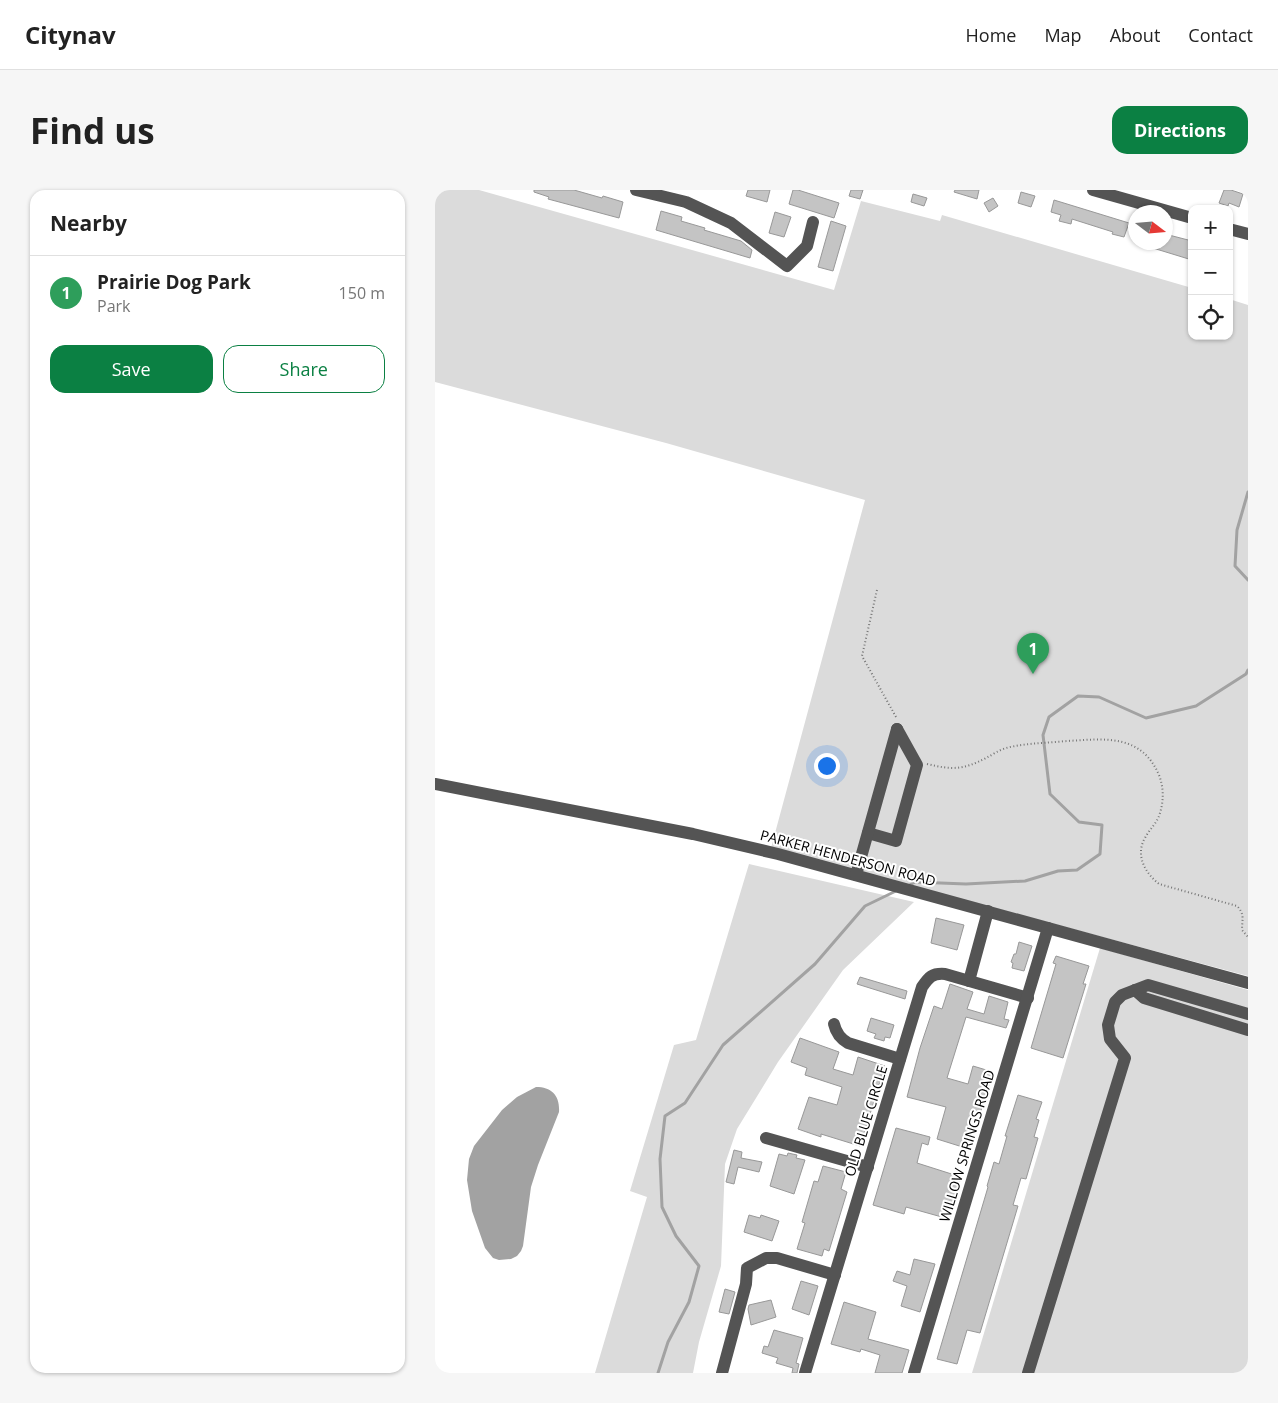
<!DOCTYPE html>
<meta charset="utf-8">
<style>
:root{--surface:#fff;--page:#f6f6f6;--text:#222;--muted:#767676;--line:#e0e0e0;--accent:#0b8043}
body{margin:0;font-family:"Open Sans",sans-serif;background:var(--page);color:var(--text)}
.controls{position:absolute;right:15px;top:15px;display:grid;overflow:hidden;border-radius:10px;box-shadow:0 1px 4px #0004}
.controls button{width:45px;height:45px;display:grid;place-items:center;padding:0;border:0;border-bottom:1px solid var(--line);background:var(--surface);color:var(--text);font:25px sans-serif}
.compass{position:absolute;left:693px;top:15px;width:45px;height:45px;border-radius:50%;background:var(--surface);box-shadow:0 1px 4px #0004;rotate:106deg}
.you{position:absolute;left:391px;top:575px;width:18px;height:18px;margin:-12px;border:4px solid #fff;border-radius:50%;background:#1a73e8;box-shadow:0 0 0 8px #1a73e833}
.badge{display:grid;place-items:center;width:32px;height:32px;border-radius:50%;background:var(--accent);color:#fff;font-size:16px;font-weight:700}
.pin{position:absolute;translate:-50% -41px;filter:drop-shadow(0 1px 2px #0008)}
.pin::after{content:'';position:absolute;top:26px;width:18px;height:15px;background:inherit;clip-path:polygon(0 0,100% 0,50% 100%)}
.list{margin:0;padding:0;list-style:none}
h2{display:flex;justify-content:space-between;align-items:center;height:65px;margin:0;padding:0 20px;font-size:21px}
h2 small{font-size:16px;font-weight:400;color:var(--muted)}
.list li{display:grid;grid-template-columns:32px 1fr auto;gap:15px;align-items:center;box-sizing:border-box;height:75px;padding:0 20px;border-top:1px solid var(--line)}
.list b{display:block;font-size:19px;white-space:nowrap}
.list p{margin:0;font-size:16px;white-space:nowrap;color:var(--muted)}
.list em{font-size:16px;font-style:normal;color:var(--muted)}
.actions{display:flex;gap:10px;padding:15px 20px}
.actions a{flex:1;padding:11px 0;border:1px solid var(--accent);border-radius:15px;text-align:center;font-size:18px;color:var(--accent)}
.actions .main{background:var(--accent);color:#fff}
.icon{flex:none;width:28px;height:28px;fill:none;stroke:currentColor;stroke-width:2;stroke-linecap:round;stroke-linejoin:round}
.map{position:relative;flex:none;width:813px;height:1183px;overflow:hidden;border-radius:15px}
header{display:flex;align-items:center;gap:30px;box-sizing:border-box;height:70px;padding:0 25px;background:var(--surface);border-bottom:1px solid var(--line)}
header strong{font-size:24px}
nav{display:flex;gap:28px;margin-inline-start:auto;font-size:18px}
.intro{display:flex;align-items:center;justify-content:space-between;box-sizing:border-box;height:120px;padding:0 30px}
h1{margin:0;font-size:35px}
.button{padding:12px 22px;border-radius:15px;background:var(--accent);color:#fff;font-size:18px;font-weight:700}
main{display:flex;gap:30px;padding:0 30px}
aside{flex:1;background:var(--surface);border-radius:15px;box-shadow:0 1px 4px #0004}
.map>svg:first-child{display:block}
</style>
<header>
<strong>Citynav</strong>
<nav><a>Home</a><a>Map</a><a>About</a><a>Contact</a></nav>
</header>
<div class="intro"><h1>Find us</h1><a class="button">Directions</a></div>
<main>
<aside>
<h2>Nearby<small></small></h2>
<ul class="list">
<li><span class="badge" style="background:#2e9e5b">1</span><div><b>Prairie Dog Park</b><p>Park</p></div><em>150 m</em></li>
</ul>
<div class="actions"><a class="main">Save</a><a>Share</a></div>
</aside>
<div class="map">
<svg width="813" height="1183" viewBox="0 0 813 1183">
<rect width="100%" height="100%" fill="#fff"/>
<!-- green -->
<g fill="#dbdbdb">
<path d="M0 0H44L399 100 426 11 505 31 507 25 757 98V146H794V109L813 115V786L336 658 430 310 231 253 0 192Z"/>
<path d="M314 674 479 712 408 780 343 872 302 939 290 974 286 1076 264 1152 258 1183H160L212 1007 195 1001 239 855 261 850Z"/>
<path d="M665 758 813 800V1183H537Z"/>
</g>
<!-- water -->
<path fill="#a2a2a2" d="M101 897C117 897 125 906 124 922L103 975 96 997 88 1056 86 1061 82 1066 76 1069 64 1070 58 1068 50 1058 37 1021 32 990 34 969 39 956 67 920 82 907Z"/>
<g fill="none" stroke-linecap="round" stroke-linejoin="round">
<!-- stream -->
<g stroke="#a2a2a2" stroke-width="3">
<path d="M813 302 802 340 800 376 813 390"/>
<path d="M473 696 480 692 531 694 590 691 623 681 642 680 665 664 667 635 644 632 615 604 608 545 614 527 643 506 664 507 711 528 761 516 811 484 813 480"/>
<path d="M223 1183 233 1152 254 1112 264 1076 241 1046 227 1017 225 969 230 926 250 913 288 855 380 774 430 716 463 700"/>
</g>
</g>
<!-- building -->
<g fill="#c4c4c4" stroke="#989898">
<path d="M99 0H139L167 8 168 6 188 12 184 28 113 9 114 7 99 2Z"/>
<path d="M313 0H335L332 12 311 6Z"/>
<path d="M358 0H363L404 13 399 28 354 14Z"/>
<path d="M416 0H428L425 9 414 6Z"/>
<path d="M520 0H544L542 9 519 2Z"/>
<path d="M789 0H796L808 4 804 17 794 13 793 16 784 13Z"/>
<path d="M586 2 600 6 596 17 583 13Z"/>
<path d="M478 4 492 8 489 16 476 12Z"/>
<path d="M558 8 563 16 554 22 549 13Z"/>
<path d="M619 10 694 33 689 47 677 44 678 42 637 29 636 34 624 31 626 25 616 22Z"/>
<path d="M226 21 247 27 246 31 270 38 269 40 306 51 317 60 315 68 221 40Z"/>
<path d="M340 22 356 27 349 47 334 43Z"/>
<path d="M396 31 411 36 398 81 383 77Z"/>
<path d="M730 44 757 51V70L708 55V52H730Z"/>
<path d="M501 728 529 735 522 760 496 753Z"/>
<path d="M584 752 597 756 589 781 577 778 578 773 576 772 579 764H581Z"/>
<path d="M621 766 654 776 648 794H651L628 868 596 858 621 774 618 773Z"/>
<path d="M425 787 472 801 470 809 422 794Z"/>
<path d="M515 794 538 802 532 819 549 824 554 806 573 812 569 829 574 830 571 838 531 827 512 888 533 894 538 876 558 882 534 959 502 949 511 917 472 907 485 858 499 816 507 819Z"/>
<path d="M436 828 459 835 455 848 450 847 449 851 439 848 441 844 432 841Z"/>
<path d="M365 848 404 862 398 879 418 885 423 867 450 876 425 956 386 944V947L363 939 374 907 402 915 407 897 370 885 372 878 356 872Z"/>
<path d="M583 905 607 912 601 929 604 930 599 947 603 948 591 989 586 988 578 1015 583 1016 545 1143 532 1140 522 1174 502 1169 553 997 552 996 559 972 564 974 572 946H570Z"/>
<path d="M461 938 495 947 493 955 487 953 482 973 526 987 514 1029 471 1017 469 1024 438 1015Z"/>
<path d="M299 960 307 962 306 968 327 972 324 982 303 977 299 994 291 992Z"/>
<path d="M353 963 362 965 361 968 370 970 359 1004 335 996 344 964 352 966Z"/>
<path d="M388 976 411 982 406 999 412 1002 394 1061 389 1059 387 1066 362 1059 370 1033 367 1032 379 991 383 992Z"/>
<path d="M314 1025 325 1028 326 1025 344 1031 337 1051 309 1042Z"/>
<path d="M479 1069 500 1074 485 1122 466 1116 472 1096 458 1091 462 1081 475 1085Z"/>
<path d="M366 1091 383 1096 374 1125 357 1119Z"/>
<path d="M290 1099 300 1102 294 1124 284 1122Z"/>
<path d="M336 1110 341 1127 316 1135 313 1119 314 1115Z"/>
<path d="M409 1112 441 1122 433 1149 474 1160 467 1183H440L445 1165 426 1159 425 1162 396 1154Z"/>
<path d="M339 1140 368 1148 361 1173 364 1174 362 1183H357L358 1178 341 1173 343 1168 327 1163 329 1156 333 1157Z"/>
</g>
<g fill="none" stroke-linecap="round" stroke-linejoin="round">
<!-- path -->
<g stroke="#767676" stroke-width="2" stroke-dasharray="1 2.5" stroke-linecap="butt">
<path d="M442 400 427 466 461 527"/>
<path d="M492 574C517 580 528 580 551 568 557 565 564 560 571 558 591 553 611 553 632 551 669 549 706 543 724 585 729 598 729 612 724 626 721 634 714 640 710 648 700 665 710 683 724 694L802 716C810 724 807 730 807 740L813 747"/>
</g>
<!-- minor -->
<g stroke="#545454" stroke-width="12">
<path d="M201 0 251 12 296 33 352 76 372 56 378 32"/>
<path d="M658 0 757 28"/>
<path d="M794 39 813 44"/>
<path d="M0 594 258 644 343 664 813 793"/>
<path d="M433 643 461 651 482 575 462 539"/>
<path d="M421 685 462 539"/>
<path d="M534 791 553 721"/>
<path d="M700 800 709 808 813 840"/>
<path d="M399 834C401 843 406 849 413 853L465 869"/>
<path d="M331 948 433 977"/>
<path d="M287 1183 311 1094 312 1078 331 1068H342L400 1085"/>
<path d="M370 1183 487 797C494 787 497 783 510 784L593 808"/>
<path d="M479 1183 613 738"/>
<path d="M593 1183 690 868 675 849 673 835 680 812 687 805 713 795 813 824"/>
</g>
</g>
<g text-anchor="middle" stroke-width="4" stroke-linejoin="round" paint-order="stroke">
<!-- street labels -->
<g font-size="14" fill="#000" stroke="#fff">
<text transform="translate(413 668) rotate(15)" y="5">PARKER HENDERSON ROAD</text>
<text transform="translate(431 931) rotate(-73)" y="5">OLD BLUE CIRCLE</text>
<text transform="translate(532 956) rotate(-73)" y="5">WILLOW SPRINGS ROAD</text>
</g>
</g>
</svg>
<div class="controls">
<button>+</button>
<button>−</button>
<button><svg class="icon" aria-label="locate" viewBox="0 0 24 24"><circle cx="12" cy="12" r="6"/><path d="M12 2v4M12 18v4M2 12h4M18 12h4"/></svg></button>
</div>
<svg class="compass" viewBox="-18 -18 36 36"><path d="M0-13l5 13h-10z" fill="#e53935"/><path d="M0 13l5-13h-10z" fill="#767676"/></svg>
<div class="you"></div>
<div class="pin badge" style="left:598px;top:484px;background:#2e9e5b">1</div>
</div>
</main>
